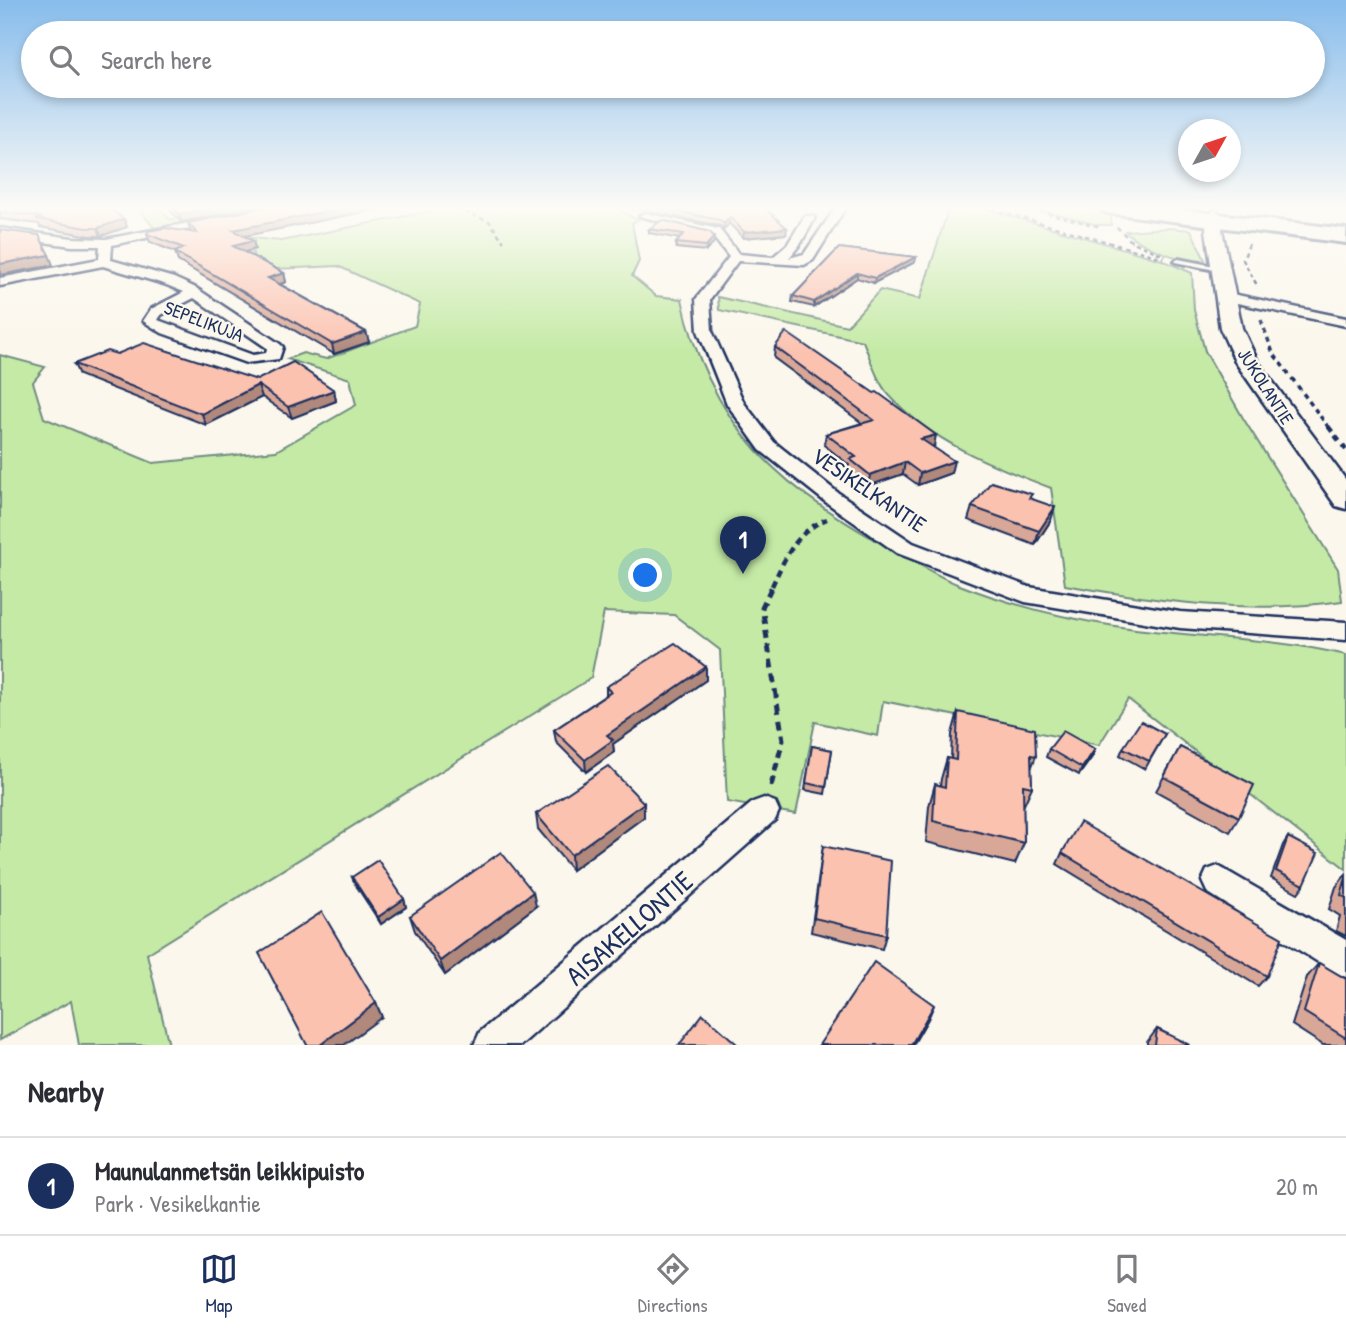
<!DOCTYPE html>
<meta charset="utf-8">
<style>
:root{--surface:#fff;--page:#f2f2f3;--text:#2b2b33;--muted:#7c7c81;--line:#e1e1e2;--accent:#1b2f5e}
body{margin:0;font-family:"Patrick Hand",sans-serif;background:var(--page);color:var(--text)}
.compass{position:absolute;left:1178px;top:119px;width:63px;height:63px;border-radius:50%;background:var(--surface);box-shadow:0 4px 10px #0003;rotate:50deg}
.you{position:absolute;left:646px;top:576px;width:24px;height:24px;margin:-18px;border:5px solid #fff;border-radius:50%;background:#1a73e8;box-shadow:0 0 0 10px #1a73e833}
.badge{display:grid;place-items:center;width:46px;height:46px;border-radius:50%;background:var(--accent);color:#fff;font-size:23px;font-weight:700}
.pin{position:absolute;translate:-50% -58px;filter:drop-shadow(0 2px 4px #0008)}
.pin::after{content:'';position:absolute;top:37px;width:24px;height:21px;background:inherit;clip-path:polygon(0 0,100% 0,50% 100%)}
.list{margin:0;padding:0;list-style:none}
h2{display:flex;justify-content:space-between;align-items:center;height:91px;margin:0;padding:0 28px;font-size:30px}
h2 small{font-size:23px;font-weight:400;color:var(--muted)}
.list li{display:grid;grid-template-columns:46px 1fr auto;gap:21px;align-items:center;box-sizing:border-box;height:98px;padding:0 28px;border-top:2px solid var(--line)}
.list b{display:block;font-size:26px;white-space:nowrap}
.list p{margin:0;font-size:23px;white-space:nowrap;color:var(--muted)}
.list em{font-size:23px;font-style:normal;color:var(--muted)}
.icon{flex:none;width:38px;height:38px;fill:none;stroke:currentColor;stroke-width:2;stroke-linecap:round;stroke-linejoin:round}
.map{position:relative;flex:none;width:1346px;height:1045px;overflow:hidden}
.search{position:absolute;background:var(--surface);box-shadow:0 4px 10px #0003;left:21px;right:21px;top:21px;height:77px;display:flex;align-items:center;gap:18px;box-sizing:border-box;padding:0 24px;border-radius:38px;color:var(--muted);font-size:26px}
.sheet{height:189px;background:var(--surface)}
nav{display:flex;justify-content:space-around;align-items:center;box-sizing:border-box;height:98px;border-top:2px solid var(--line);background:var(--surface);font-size:19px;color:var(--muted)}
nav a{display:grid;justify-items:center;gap:4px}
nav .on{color:var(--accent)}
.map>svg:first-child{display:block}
</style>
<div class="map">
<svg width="1346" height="1045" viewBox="0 0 1346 1045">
<rect width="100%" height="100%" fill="#fbf7ec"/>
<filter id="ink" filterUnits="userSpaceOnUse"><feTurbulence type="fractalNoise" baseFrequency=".0143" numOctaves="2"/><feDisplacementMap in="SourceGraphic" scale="14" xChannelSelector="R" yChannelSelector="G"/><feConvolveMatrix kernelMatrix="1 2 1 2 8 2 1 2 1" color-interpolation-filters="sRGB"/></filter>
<g filter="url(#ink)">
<!-- green -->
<g fill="#c4eaa5" stroke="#708c82" stroke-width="2">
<path d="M137 207H159L169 219H202L155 229Z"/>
<path d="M426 207H613L638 220 632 223 639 261 632 276 656 296 682 299C693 353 718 408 756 450 798 496 855 530 910 559 925 568 941 578 957 584 1008 604 1066 619 1121 627 1196 638 1272 637 1346 655V869L1128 699 1099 745 883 701 878 736 815 722 796 814 727 802 720 650 674 615 604 612 591 678 147 954 169 1045H79L71 1001 0 1040V355L45 367 33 382 44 418 153 463 276 451 356 405 350 379 287 359 303 353 326 359 415 326 420 304 338 266 255 270 253 253 214 234 182 232 228 222 243 237 281 241 431 211Z"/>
<path d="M949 207 983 208 1162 260 1192 273 1194 310 1205 351 1243 418 1338 569 1342 601C1249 615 1157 601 1065 585L1051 488C993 466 931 442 889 395 877 382 870 358 863 341L719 310 718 297 847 326 880 290 920 299Z"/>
<path d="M1030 207H1074L1111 212V225H1098Z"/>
<path d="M1169 228 1191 230 1205 260C1184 264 1140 246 1125 231Z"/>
</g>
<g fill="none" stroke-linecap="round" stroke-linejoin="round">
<!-- lane casing -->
<g stroke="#1b2f5e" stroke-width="6">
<path id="lane" d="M1178 259 1220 267 1223 269 1220 271 1176 262 1175 261Z"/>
</g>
<!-- street casing -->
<g stroke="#1b2f5e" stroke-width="5">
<g id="street">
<path d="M836 207H846L813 260 804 265 738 261 710 299 712 331 744 403 774 442 837 492 913 543 1029 587 1180 612 1346 622V640L1180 628 1025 602 897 553 823 500 760 450 727 404 698 331 696 299 729 257 711 234 639 216 645 213 719 229 739 254 773 257 787 245 805 216H813L815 218 801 243 789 258 804 254Z"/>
<path d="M215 218 219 219V223L112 245 111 260 174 278 196 288 280 344 283 347 279 359 246 363 162 333 143 321 151 309 184 292 164 284 103 266 0 286V278L99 259 100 246H72L0 236V228L72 238 106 239ZM194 298 267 348 266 353 253 355 158 320 161 315Z"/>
<path d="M1223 292 1346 318V326L1218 299V293Z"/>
<path d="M764 798 775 802 779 811 775 820 521 1045H474L480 1032 753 802Z"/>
<path d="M1218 866 1346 940V977L1334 972 1207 892 1202 881 1207 870Z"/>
</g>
</g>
<!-- secondary casing -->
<g stroke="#1b2f5e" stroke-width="5">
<path id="secondary" d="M1215 210 1223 215 1222 230 1242 328 1258 362 1346 480V509L1336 506 1236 363 1220 328 1206 230 1207 215Z"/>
</g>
<!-- highway casing -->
<g stroke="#1b2f5e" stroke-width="6">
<path id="highway" d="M1099 207H1159L1346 229V243L1109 213 1102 211Z"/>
</g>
<!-- path-far3 -->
<g stroke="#1b2f5e" stroke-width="2.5" stroke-dasharray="4.5 3.5" stroke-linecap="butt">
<path d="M450 207 489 221 504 242"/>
<path d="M985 207 1163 258"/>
<path d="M1024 207 1101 227"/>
<path d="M1117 227 1131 241 1165 256"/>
<path d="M1249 244 1243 260 1258 287"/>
</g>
<!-- path-far2 -->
<path stroke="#1b2f5e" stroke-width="3.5" stroke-dasharray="5 4.5" stroke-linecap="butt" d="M1261 320 1273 353 1329 428"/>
<!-- path-far1 -->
<g stroke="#1b2f5e" stroke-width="4.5" stroke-dasharray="7 5" stroke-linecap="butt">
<path d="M1328 426 1346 450"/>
<path d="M772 586C785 558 796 531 827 519"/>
</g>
<!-- path -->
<path stroke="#1b2f5e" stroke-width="5" stroke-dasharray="9 6" stroke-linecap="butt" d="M771 786 783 740 762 607 773 584"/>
<!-- lane -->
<use href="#lane" fill="#fbf7ec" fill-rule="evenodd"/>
<!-- street -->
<use href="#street" fill="#fbf7ec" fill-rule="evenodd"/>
<!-- secondary -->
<use href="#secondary" fill="#fbf7ec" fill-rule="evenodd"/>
<!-- highway -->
<use href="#highway" fill="#fbf7ec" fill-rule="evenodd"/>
</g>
<!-- wall -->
<g fill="#d8a797" stroke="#1b2f5e" stroke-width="2">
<path d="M0 207 124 219 127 227 101 236H90L40 227 39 224 0 219Z"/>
<path d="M167 207H259L181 222Z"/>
<path d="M388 207 244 236 253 241 255 249 244 252 284 273 286 282 280 284 366 332 369 342 334 354 178 261 175 252 150 242 147 234 191 232 188 223Z"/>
<path d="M626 207H764L786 234 743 238 729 223 724 230 720 226Z"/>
<path d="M649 229 714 237V242L706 251 676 248V243L680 239 649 233Z"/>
<path d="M839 248 916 257 915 262 874 283 857 278 814 307 792 302 793 296Z"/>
<path d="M775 347 934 446 932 447 951 473 918 485 903 474 868 486 848 471 849 465 824 445 826 434 862 423 774 358Z"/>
<path d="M117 354 257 380 334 390 336 401 292 418 262 397 206 425 79 375 74 364Z"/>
<path d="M1031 499 1051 520 1035 545 968 520 972 507Z"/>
<path d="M706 667V680L613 744 614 752 586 772 556 742 554 730 606 695V687Z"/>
<path d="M958 712 1036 756 1031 769 1032 787 1023 807 1024 843 1015 864 926 842 929 806 935 784 940 786 941 779 947 758 951 759 952 734Z"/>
<path d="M1165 734 1145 769 1120 755 1123 748Z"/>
<path d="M812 746 832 750 825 794 805 790Z"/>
<path d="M1180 747 1239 817 1230 832 1156 791Z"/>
<path d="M1049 749H1095L1092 757 1079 775 1046 757Z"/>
<path d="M644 803V817L572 870 538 829 536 814Z"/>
<path d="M1288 837 1304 885 1298 893 1271 878 1283 845Z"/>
<path d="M823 846 886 935 882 949 811 932Z"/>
<path d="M1062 853 1267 976 1258 986 1057 864Z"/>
<path d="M1346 874V936L1336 931 1340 916 1329 909 1336 887Z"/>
<path d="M352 877 404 899 406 907 381 924 355 884Z"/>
<path d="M536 906 445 975 415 931 410 916Z"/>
<path d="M1319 963 1346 979V1045H1323L1292 1025 1307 977Z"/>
<path d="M1157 1029 1190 1045H1147V1042Z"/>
</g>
<!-- shaded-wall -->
<g fill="#b0887b" stroke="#1b2f5e" stroke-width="2">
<path d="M215 207H259L181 222 179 214Z"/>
<path d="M348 207H388L235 238 233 230Z"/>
<path d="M730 217 729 223 724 230V224Z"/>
<path d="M124 219 127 227 101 236 98 228Z"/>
<path d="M787 228 786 234 743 238 744 232Z"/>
<path d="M714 237V242L706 251V246Z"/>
<path d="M253 241 255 249 235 255 233 246Z"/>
<path d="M49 255 53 265 0 275V264Z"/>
<path d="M916 257 915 262 874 283 875 278Z"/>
<path d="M284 273 286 282 271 287 268 278Z"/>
<path d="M857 273V278L814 307V302Z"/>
<path d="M366 332 369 342 334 354 332 344Z"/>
<path d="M258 385 262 397 206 425 202 414Z"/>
<path d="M334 390 336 401 292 418 288 407Z"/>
<path d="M936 435 934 446 919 451 921 439Z"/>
<path d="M954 461 951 473 918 485 920 473Z"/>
<path d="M905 462 903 474 868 486 870 475Z"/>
<path d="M1055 507 1051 520 1035 545 1039 531Z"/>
<path d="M706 667V680L613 744 614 752 586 772 585 760 607 735Z"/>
<path d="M1095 749 1092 757 1079 775 1082 768Z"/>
<path d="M644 803V817L572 870 571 855Z"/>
<path d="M533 892 536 906 445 975 440 961Z"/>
<path d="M404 899 406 907 381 924 378 917Z"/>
<path d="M376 1003 382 1017 344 1045H320Z"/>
<path d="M934 1005 928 1019 913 1045H911Z"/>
</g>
<!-- building -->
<g fill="#fbc2b0" stroke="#1b2f5e" stroke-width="2">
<path d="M0 207H107L124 219 98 228H87L36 219 42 217 0 212Z"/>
<path d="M172 207H215L179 214Z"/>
<path d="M266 207H348L233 230 253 241 233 246 284 273 268 278 366 332 332 344 175 252 184 248 147 234 148 231 165 228 197 233 188 223Z"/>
<path d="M655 207H764L787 228 744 232 730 217 724 224 720 220Z"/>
<path d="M662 220 710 232 714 237 706 246 676 243 684 234 649 229Z"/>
<path d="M0 230 39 235 49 255 0 264Z"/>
<path d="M839 248 916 257 875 278 857 273 814 302 793 296Z"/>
<path d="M786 332 874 393 877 392 936 435 921 439 954 461 920 473 905 462 870 475 850 459 856 457 826 434 874 420 775 347Z"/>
<path d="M144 343 257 380 293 362 334 390 288 407 258 385 202 414 74 364 107 351 117 354Z"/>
<path d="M991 482 1032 494 1029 498 1055 507 1039 531 972 507Z"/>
<path d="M675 643 706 667 607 735 613 740 585 760 554 730 611 692 606 687Z"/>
<path d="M958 712 1035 729 1036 756 1031 755 1032 787 1023 785 1024 843 933 821 935 784 945 787 947 758 956 760Z"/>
<path d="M1141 721 1165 734 1149 761 1123 748Z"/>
<path d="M1063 731 1095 749 1082 768 1049 749Z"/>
<path d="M812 746 832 750 826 787 806 783Z"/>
<path d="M1180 747 1254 785 1239 817 1164 777Z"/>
<path d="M608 766 644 803 571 855 536 814Z"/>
<path d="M1080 822 1282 938 1267 976 1062 853Z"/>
<path d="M1288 837 1318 853 1304 885 1276 871Z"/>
<path d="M823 846 891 861 886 935 814 918Z"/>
<path d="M501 852 533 892 440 961 410 916Z"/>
<path d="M378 860 404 899 378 917 352 877Z"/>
<path d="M1346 878V898L1341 895Z"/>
<path d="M322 912 376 1003 320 1045H307L259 953Z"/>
<path d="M874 962 934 1005 911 1045H819Z"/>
<path d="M1319 963 1346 979V1038L1304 1012Z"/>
<path d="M703 1014 738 1045H679Z"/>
<path d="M1157 1029 1190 1045H1155Z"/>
</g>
</g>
<!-- sky -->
<linearGradient id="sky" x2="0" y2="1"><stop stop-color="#87bcec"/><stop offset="0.59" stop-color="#fdfbf6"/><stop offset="1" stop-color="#fdfbf6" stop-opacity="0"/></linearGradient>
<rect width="1346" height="353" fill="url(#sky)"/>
<g text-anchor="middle" stroke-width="5" stroke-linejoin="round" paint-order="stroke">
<!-- far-street labels -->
<g font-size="19" fill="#1b2f5e" stroke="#fbf7ec">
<text transform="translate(204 321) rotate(21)" y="7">SEPELIKUJA</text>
<text transform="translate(1266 386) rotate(57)" y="7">JUKOLANTIE</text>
</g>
<!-- street labels -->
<g font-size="23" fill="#1b2f5e" stroke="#fbf7ec">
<text transform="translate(869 490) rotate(34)" y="8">VESIKELKANTIE</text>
</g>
<!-- near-street labels -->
<g font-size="28" fill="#1b2f5e" stroke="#fbf7ec">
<text transform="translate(629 928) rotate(-41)" y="10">AISAKELLONTIE</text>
</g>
</g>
</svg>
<svg class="compass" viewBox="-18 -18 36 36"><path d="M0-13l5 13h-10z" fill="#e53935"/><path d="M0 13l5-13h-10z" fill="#7c7c81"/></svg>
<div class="you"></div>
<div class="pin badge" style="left:743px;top:574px">1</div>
<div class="search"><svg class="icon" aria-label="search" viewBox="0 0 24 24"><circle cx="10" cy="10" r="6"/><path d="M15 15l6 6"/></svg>Search here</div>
</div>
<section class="sheet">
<h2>Nearby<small></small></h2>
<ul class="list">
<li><span class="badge">1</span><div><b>Maunulanmetsän leikkipuisto</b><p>Park · Vesikelkantie</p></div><em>20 m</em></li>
</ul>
</section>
<nav>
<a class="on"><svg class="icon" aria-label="map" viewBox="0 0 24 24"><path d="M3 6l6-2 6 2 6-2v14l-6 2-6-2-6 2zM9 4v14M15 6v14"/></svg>Map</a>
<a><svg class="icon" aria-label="directions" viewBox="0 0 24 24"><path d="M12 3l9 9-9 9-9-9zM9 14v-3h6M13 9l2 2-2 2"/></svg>Directions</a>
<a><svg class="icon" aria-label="saved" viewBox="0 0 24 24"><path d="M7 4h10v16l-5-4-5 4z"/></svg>Saved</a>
</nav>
